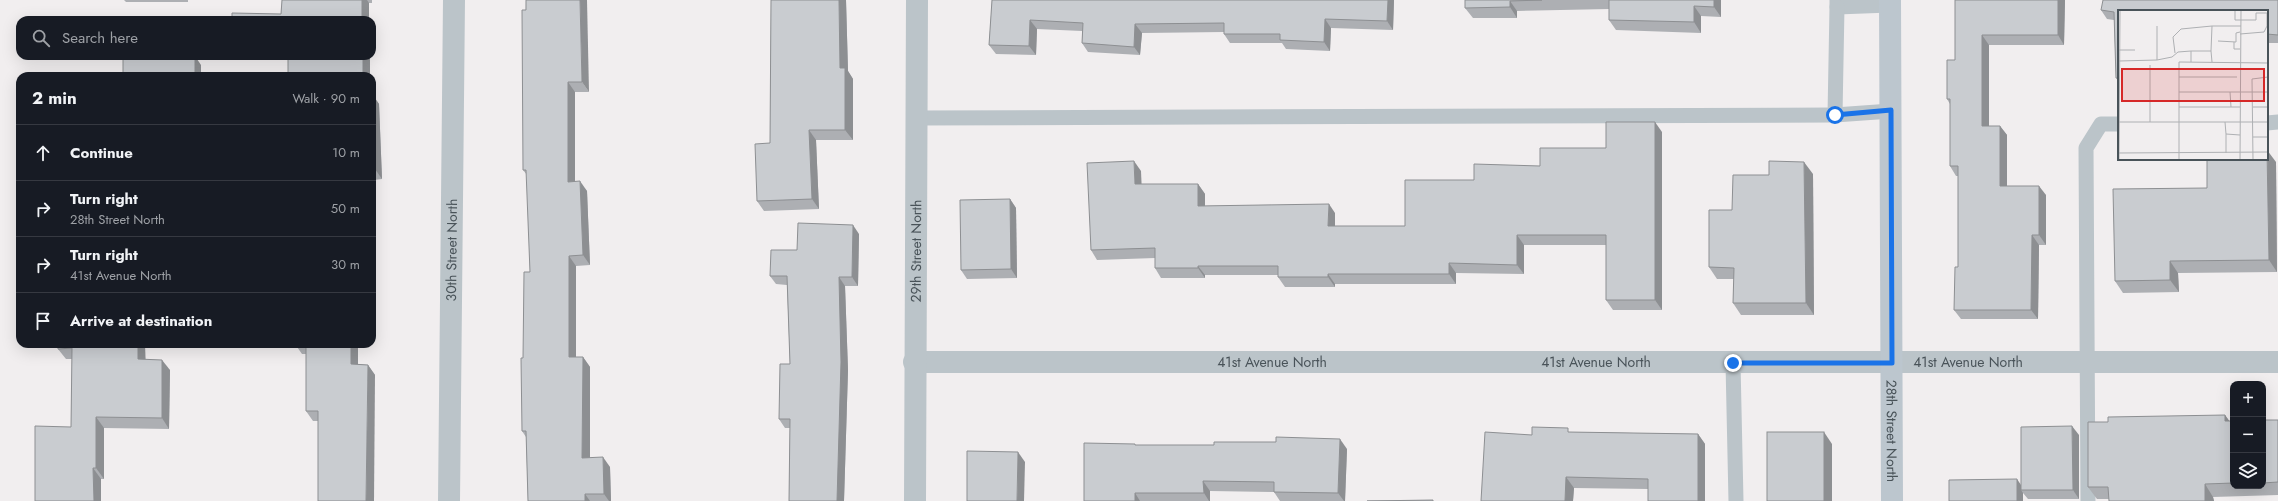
<!DOCTYPE html>
<meta charset="utf-8">
<style>
:root{--surface:#171b24;--page:#242831;--text:#f1f3f6;--muted:#9ea1a6;--line:#363941}
body{margin:0;font-family:Jost,sans-serif;background:var(--page);color:var(--text)}
.controls{position:absolute;right:12px;bottom:12px;display:grid;overflow:hidden;border-radius:8px;box-shadow:0 4px 16px #0002}
.controls button{width:36px;height:36px;display:grid;place-items:center;padding:0;border:0;border-bottom:1px solid var(--line);background:var(--surface);color:var(--text);font:20px sans-serif}
.stop{position:absolute;width:12px;height:12px;margin:-9px;border:3px solid #1a73e8;border-radius:50%;background:#fff}
.stop.end{background:#1a73e8;border-color:#fff;box-shadow:0 1px 4px #0008}
.list{margin:0;padding:0;list-style:none}
h2{display:flex;justify-content:space-between;align-items:center;height:52px;margin:0;padding:0 16px;font-size:17px}
h2 small{font-size:13px;font-weight:400;color:var(--muted)}
.list li{display:grid;grid-template-columns:26px 1fr auto;gap:12px;align-items:center;box-sizing:border-box;height:56px;padding:0 16px;border-top:1px solid var(--line)}
.list b{display:block;font-size:15px;white-space:nowrap}
.list p{margin:0;font-size:13px;white-space:nowrap;color:var(--muted)}
.list em{font-size:13px;font-style:normal;color:var(--muted)}
.icon{flex:none;width:22px;height:22px;fill:none;stroke:currentColor;stroke-width:2;stroke-linecap:round;stroke-linejoin:round}
.map{position:relative;flex:none;width:2278px;height:501px;overflow:hidden}
.search{position:absolute;background:var(--surface);box-shadow:0 4px 16px #0002;left:16px;top:16px;width:360px;height:44px;display:flex;align-items:center;gap:10px;box-sizing:border-box;padding:0 14px;border-radius:12px;color:var(--muted);font-size:15px}
.panel{position:absolute;background:var(--surface);box-shadow:0 4px 16px #0002;left:16px;top:72px;width:360px;height:276px;border-radius:12px}
.map>svg:first-child{display:block}
</style>
<div class="map">
<svg width="2278" height="501" viewBox="0 0 2278 501">
<rect width="100%" height="100%" fill="#f1eeef"/>
<g fill="none" stroke-linecap="round" stroke-linejoin="round">
<!-- lane -->
<g stroke="#bbc4c9" stroke-width="15">
<path d="M1837 0V7L1890 5"/>
<path d="M1837 7 1835 115 1891 111"/>
<path d="M916 118 1835 115"/>
<path d="M2267 123 2278 122"/>
<path d="M1733 363 1736 501"/>
<path d="M2088 501 2086 148 2101 124H2119"/>
</g>
<!-- street -->
<g stroke="#bbc4c9" stroke-width="22">
<path id="s1" d="M914 362H2278"/>
<path id="s2" d="M449 501 454 0"/>
<path id="s3" d="M915 501 917 0"/>
</g>
<!-- secondary -->
<path stroke="#bcc6ce" stroke-width="22" id="s4" d="M1890 0 1892 501"/>
</g>
<!-- wall -->
<g fill="#adafb3">
<path d="M124 0H188V2H126Z"/>
<path d="M282 0H372V3H369V20H232L281 14Z"/>
<path d="M526 0 589 92H575V181L587 191 590 265 576 266V357H583L590 367V458L610 467 611 501H528L526 437 522 431 523 358 530 272 527 175 523 170Z"/>
<path d="M771 0H846L848 71 853 79V140H816L819 209 764 211 757 201 770 143Z"/>
<path d="M992 0H1394L1393 30 1331 28 1330 51 1286 49 1282 43H1230L1224 34V32L1142 33 1140 55 1088 52 1082 43V31L1037 29 1036 55 996 54 989 45Z"/>
<path d="M1465 0H1721V17L1701 16V33L1616 30 1609 20V9L1517 11V18H1473L1465 8Z"/>
<path d="M1955 0H2065L2064 45H1989V126H2000L2007 135V186L2046 195V245H2039L2038 319H1961L1954 310 1958 267V176H1956L1950 166V104L1947 99 1955 60Z"/>
<path d="M2278 0V43H2267V11H2119V82L2116 78 2114 20 2107 19 2101 10Z"/>
<path d="M238 56H370L288 58 238 57Z"/>
<path d="M372 94 379 104 382 179 374 180V267H372Z"/>
<path d="M1662 132V310H1613L1606 300V245H1524V274L1456 273V284H1335V287H1285L1278 277V275H1205V278H1161L1155 268V258L1097 260 1091 250 1141 171V184H1198L1205 194V206L1335 213V226H1405L1474 180 1540 166 1606 148Z"/>
<path d="M2276 162 2277 272 2178 273 2179 292 2123 293 2115 281 2207 188Z"/>
<path d="M1813 174 1814 315H1741L1733 303 1734 279H1717L1709 267 1732 210 1769 175Z"/>
<path d="M1010 199 1016 208 1017 278 967 279 961 270Z"/>
<path d="M859 234 858 286H845L848 370 844 501H789L790 428H785L779 419 790 364 787 285 776 284 770 276 797 250Z"/>
<path d="M58 344H145V360L170 370 169 429 104 428V479H101V501H35L71 427 72 359H66L58 349Z"/>
<path d="M295 344H358V364L368 365 375 375 318 421H313L306 411V354H302Z"/>
<path d="M2225 415 2229 421H2233V486H2263V420H2278V495L2213 497 2214 501H2109V499H2097L2088 487 2108 422Z"/>
<path d="M1570 432 1698 434 1705 444V501L1648 489 1574 488 1573 501H1481L1532 435Z"/>
<path d="M2079 435V499H2028L2023 493V501H1949L2021 486Z"/>
<path d="M1136 445 1347 449 1345 501H1280L1274 492 1210 491V501H1084Z"/>
</g>
<!-- shaded-wall -->
<g fill="#8d8f92">
<path d="M362 0H367L369 3V20H362Z"/>
<path d="M580 0H587L589 92 582 82Z"/>
<path d="M839 0H846L848 71 853 79V140L845 130 840 68Z"/>
<path d="M1388 0H1394L1393 30 1387 21Z"/>
<path d="M1714 0H1721V17L1714 7Z"/>
<path d="M2058 0H2065L2064 45 2058 35Z"/>
<path d="M1510 1 1517 11V18L1510 7Z"/>
<path d="M1694 6 1701 16V33L1694 22Z"/>
<path d="M1325 19 1331 28 1330 51 1324 42Z"/>
<path d="M1030 20 1037 29 1036 55 1029 46Z"/>
<path d="M1135 24 1142 33 1140 55 1134 47Z"/>
<path d="M1982 35 1989 45V135L1982 126Z"/>
<path d="M195 56 201 65V76H195Z"/>
<rect x="363" y="56" width="7" height="20"/>
<path d="M568 82 575 92V192L568 182Z"/>
<path d="M372 94 379 104 382 179 375 169Z"/>
<path d="M1655 122 1662 132V310L1655 300Z"/>
<path d="M2000 126 2007 135V196L2000 186Z"/>
<path d="M809 130 816 140 819 209 812 199Z"/>
<path d="M2267 150 2276 162 2277 272 2269 260Z"/>
<path d="M1134 161 1141 171 1142 194 1135 184Z"/>
<path d="M1804 162 1813 174 1814 315 1806 303Z"/>
<path d="M372 177 374 180V267L372 265Z"/>
<path d="M580 181 587 191 590 265 583 255Z"/>
<path d="M1198 184 1205 194V215L1198 206Z"/>
<path d="M2039 186 2046 195V245L2039 235Z"/>
<path d="M1010 199 1016 208 1017 278 1011 269Z"/>
<path d="M1329 204 1335 213V236L1328 226Z"/>
<path d="M853 225 859 234 858 286 852 277Z"/>
<path d="M1517 235 1524 245V274L1517 265Z"/>
<path d="M2032 235 2039 245 2038 319 2031 310Z"/>
<path d="M569 256 576 266V367L569 357Z"/>
<path d="M2170 261 2178 273 2179 292 2170 280Z"/>
<path d="M1449 263 1456 273V284L1449 274Z"/>
<path d="M1198 266 1205 275V278L1198 268Z"/>
<path d="M1328 274 1335 284V287L1328 277Z"/>
<path d="M839 277 845 286 848 370 844 501H837Z"/>
<path d="M138 344H145L146 370 138 359Z"/>
<path d="M351 344H358V374L351 364Z"/>
<path d="M583 357 590 367V468L582 458Z"/>
<path d="M162 360 170 370 169 429 162 418Z"/>
<path d="M368 365 375 375 374 501H366Z"/>
<path d="M2225 415 2233 426 2225 421Z"/>
<path d="M96 417 104 428V479L96 468Z"/>
<path d="M2072 426 2079 435V499L2073 490Z"/>
<path d="M1824 432 1832 444V501H1824Z"/>
<path d="M1698 434 1705 444V501H1698Z"/>
<path d="M1340 439 1347 449 1345 501H1344L1338 493Z"/>
<path d="M1018 452 1025 462 1024 501H1017Z"/>
<path d="M603 457 610 467 611 501H609L604 494Z"/>
<path d="M93 468 101 479V501H94Z"/>
<path d="M1566 477 1574 488 1573 501H1565Z"/>
<path d="M2017 479 2023 488 2021 490 2023 493V501H2017Z"/>
<path d="M1203 481 1210 491V501H1209L1204 493Z"/>
<path d="M2205 484 2213 497 2214 501H2205Z"/>
<path d="M1135 493 1140 501H1135Z"/>
<path d="M585 494 590 501H585Z"/>
</g>
<!-- building -->
<g fill="#c9ccd0" stroke="#8d8f92">
<path d="M282 0H362V20H232V13L281 14Z"/>
<path d="M526 0H580L582 82H568V182L580 181 583 255 569 256V357H583L582 458 603 457 604 494H585V501H528L526 431H522L521 358H523L524 272H530L526 170H523L522 10H526Z"/>
<path d="M771 0H839L840 68H845V130H809L812 199 757 201 755 144 770 143Z"/>
<path d="M992 0H1388L1387 21 1325 19 1324 42 1280 40V34H1224V23L1135 24 1134 47 1082 43 1083 23 1030 20 1029 46 989 45Z"/>
<path d="M1465 0H1542L1510 1V7L1465 8Z"/>
<path d="M1609 0H1714V7L1694 6V22L1609 20Z"/>
<path d="M1955 0H2058V35H1982V126H2000V186H2039V235H2032L2031 310H1954L1955 267H1958V166H1950V99H1947V60H1955Z"/>
<path d="M2103 0H2278V35L2267 34V11H2119V78H2116L2114 12 2101 10Z"/>
<rect x="123" y="56" width="72" height="20"/>
<rect x="288" y="56" width="75" height="20"/>
<path d="M372 100 375 169H372Z"/>
<path d="M1606 122H1655V300H1606V235H1517V265L1449 263V274H1328V277H1278V266H1198V268H1155V248L1091 250 1087 163 1134 161 1135 184H1198V206L1329 204 1328 226H1405V180H1474V164L1540 166V148H1606Z"/>
<path d="M2267 150 2269 260 2170 261V280L2115 281 2113 189 2207 188V159H2267Z"/>
<path d="M1769 161 1804 162 1806 303H1733L1734 268 1709 267V210H1732L1733 175H1769Z"/>
<path d="M1010 199 1011 269 961 270 960 200Z"/>
<path d="M798 223 853 225 852 277H839L841 362 837 501H789L790 419H779L780 364H790L787 276H770L771 250H797Z"/>
<path d="M58 344H138V359L162 360V418L96 417V468H93L94 501H35V426L71 427 72 348 58 349Z"/>
<path d="M295 344H351V364L368 365 366 501H318V411H306V344Z"/>
<path d="M2225 415V421H2233V483L2205 484V501H2109L2108 487H2088V422H2108V417Z"/>
<path d="M2263 420H2278V482L2263 483Z"/>
<path d="M2072 426 2073 490H2021V427Z"/>
<path d="M1532 427 1568 428V432L1698 434V501H1648V479L1566 477 1565 501H1481L1485 432 1532 435Z"/>
<rect x="1767" y="432" width="57" height="69"/>
<path d="M1276 437 1340 439 1338 493 1274 492V482L1203 481 1204 493H1135V501H1084V443L1135 444V445H1214V442H1276Z"/>
<path d="M967 451 1018 452 1017 501H967Z"/>
<path d="M2017 479V501H1949V480Z"/>
<path d="M1433 500V501H1367Z"/>
</g>
<g fill="none" stroke-linecap="round" stroke-linejoin="round">
<!-- route -->
<path stroke="#1a73e8" stroke-width="5" d="M1733 363H1892L1891 110 1835 115"/>
</g>
<g text-anchor="middle" stroke-width="3" stroke-linejoin="round" paint-order="stroke">
<!-- street labels -->
<g font-size="14" fill="#495359" stroke="#fff">
<text dy="5" stroke="none"><textPath href="#s2" startOffset="251">30th Street North</textPath></text>
<text dy="5" stroke="none"><textPath href="#s3" startOffset="250">29th Street North</textPath></text>
<text dy="5" stroke="none"><textPath href="#s1" startOffset="358">41st Avenue North</textPath></text>
<text dy="5" stroke="none"><textPath href="#s1" startOffset="682">41st Avenue North</textPath></text>
<text dy="5" stroke="none"><textPath href="#s1" startOffset="1054">41st Avenue North</textPath></text>
<text dy="5" stroke="none"><textPath href="#s4" startOffset="431">28th Street North</textPath></text>
</g>
</g>
<!-- overview -->
<g transform="translate(2118 10)">
<rect width="150" height="150" fill="#f1eeef"/>
<path fill="none" stroke="#aeb0b3" stroke-width="1" d="M117 0V10H138V3H149V16L146 22 122 24M39 16V50M100 31 118 32V23L122 22M116 32V39H122M1 40H17M93 41 94 16H123M57 43 55 27 63 19 94 16M1 51 39 50 54 47 60 42 73 41M73 52V41H93L94 52M61 67H119M61 82H150M112 82 113 97M61 97H122M135 97H150M0 112H150M32 112V55M107 112 108 124M135 127H150M0 143 150 142M108 143V124L122 125M1 150 2 0M61 150V52L150 53M122 150 123 0M135 150 134 69 150 67"/>
<path fill="#d62828" fill-opacity="0.15" stroke="#d62828" stroke-width="2" d="M4 59H146V91H4Z"/>
<rect width="150" height="150" fill="none" stroke="#495359" stroke-width="2"/>
</g>
</svg>
<div class="controls">
<button>+</button>
<button>−</button>
<button><svg class="icon" aria-label="layers" viewBox="0 0 24 24"><path d="M12 4l9 5-9 5-9-5zM3 14l9 5 9-5"/></svg></button>
</div>
<div class="stop" style="left:1835px;top:115px"></div>
<div class="stop end" style="left:1733px;top:363px"></div>
<div class="search"><svg class="icon" aria-label="search" viewBox="0 0 24 24"><circle cx="10" cy="10" r="6"/><path d="M15 15l6 6"/></svg>Search here</div>
<section class="panel">
<h2>2 min<small>Walk · 90 m</small></h2>
<ul class="list">
<li><svg class="icon" aria-label="ahead" viewBox="0 0 24 24"><path d="M12 20V5M6 11l6-6 6 6"/></svg><div><b>Continue</b></div><em>10 m</em></li>
<li><svg class="icon" aria-label="right" viewBox="0 0 24 24"><path d="M7 20v-9h11M14 6l5 5-5 5"/></svg><div><b>Turn right</b><p>28th Street North</p></div><em>50 m</em></li>
<li><svg class="icon" aria-label="right" viewBox="0 0 24 24"><path d="M7 20v-9h11M14 6l5 5-5 5"/></svg><div><b>Turn right</b><p>41st Avenue North</p></div><em>30 m</em></li>
<li><svg class="icon" aria-label="arrive" viewBox="0 0 24 24"><path d="M6 21V4h12l-3 4 3 4H6"/></svg><div><b>Arrive at destination</b></div></li>
</ul>
</section>
</div>
